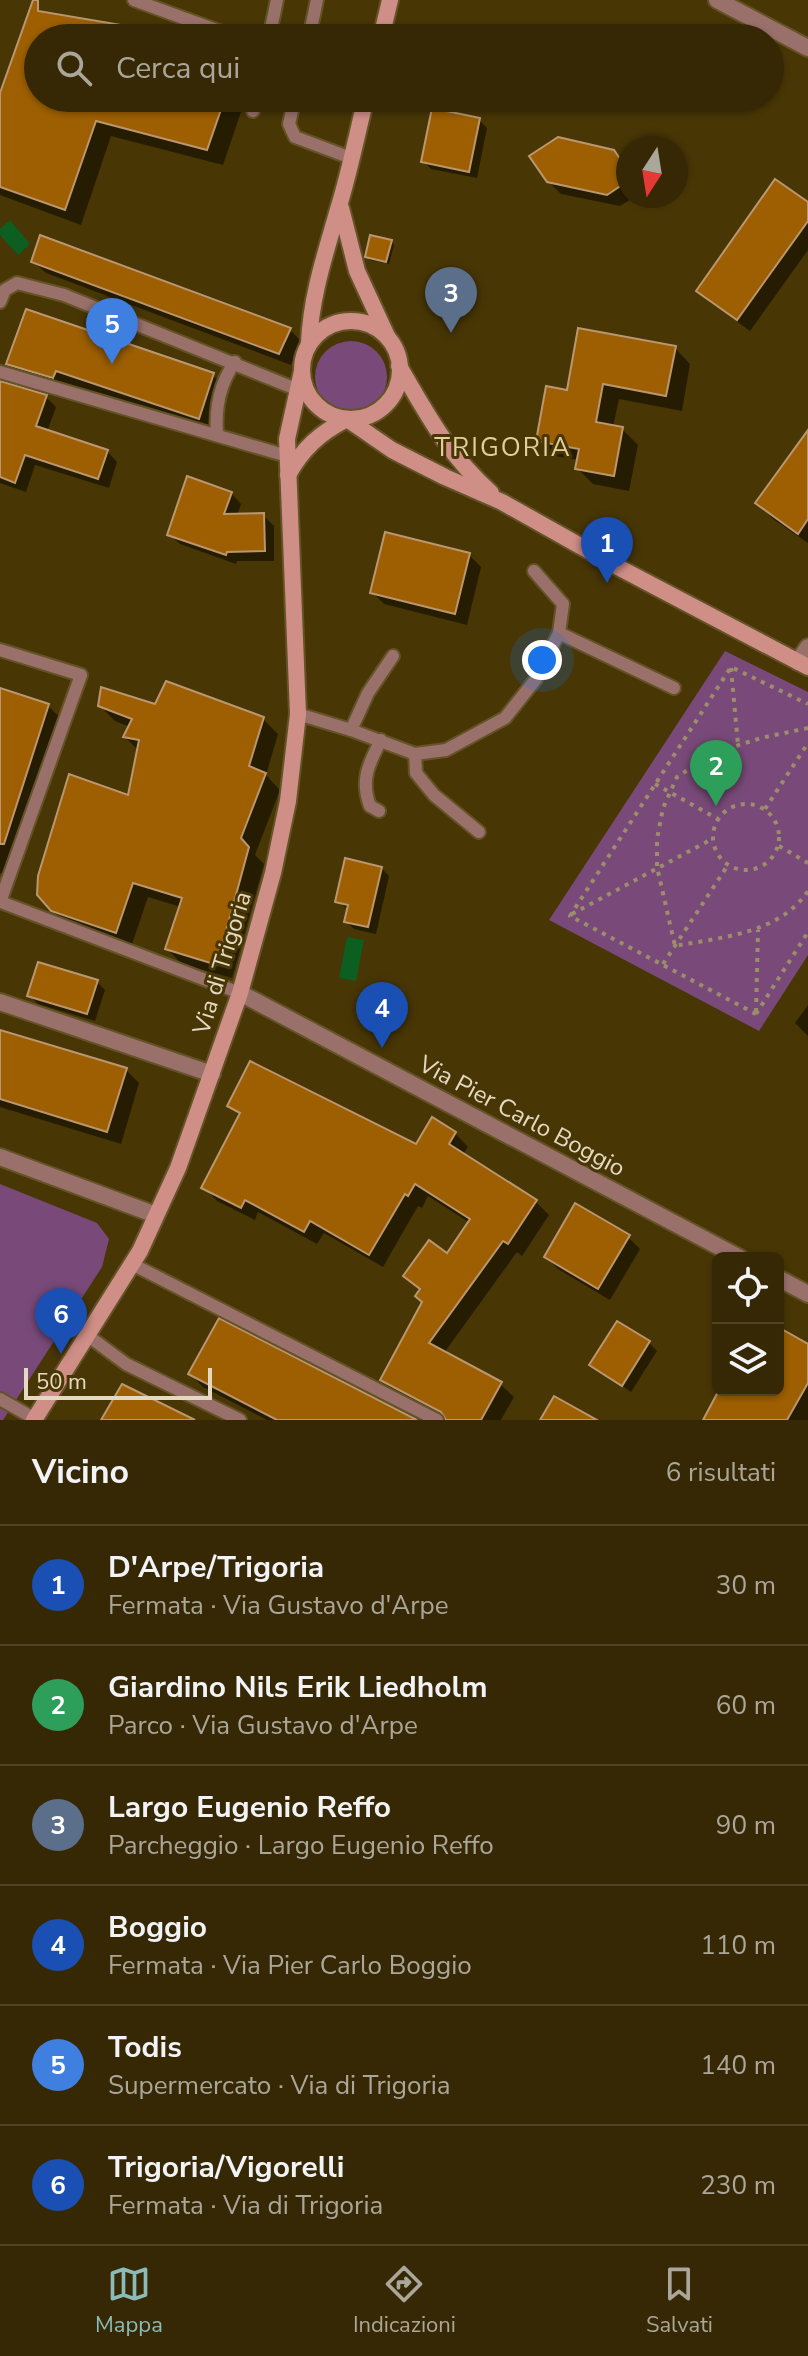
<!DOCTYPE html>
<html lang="it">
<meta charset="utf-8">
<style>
:root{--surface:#362804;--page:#413413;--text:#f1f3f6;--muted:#aaa69a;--line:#504426;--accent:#8bbbb9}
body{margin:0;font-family:"Nunito Sans",sans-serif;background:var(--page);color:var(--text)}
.controls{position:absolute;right:24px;bottom:24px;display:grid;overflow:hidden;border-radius:12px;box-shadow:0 2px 6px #0004}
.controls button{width:72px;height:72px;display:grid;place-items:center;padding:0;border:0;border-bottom:2px solid var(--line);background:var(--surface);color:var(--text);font:40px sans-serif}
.compass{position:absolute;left:616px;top:136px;width:72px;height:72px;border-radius:50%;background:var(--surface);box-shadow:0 2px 6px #0004;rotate:192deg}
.scale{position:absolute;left:24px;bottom:20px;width:188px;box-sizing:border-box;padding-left:8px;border:4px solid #e4d9c2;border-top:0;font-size:22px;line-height:28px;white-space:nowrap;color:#e4d9c2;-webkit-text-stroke:6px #483605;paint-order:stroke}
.you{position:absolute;left:542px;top:660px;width:28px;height:28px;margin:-20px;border:6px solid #fff;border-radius:50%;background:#1a73e8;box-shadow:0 0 0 12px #1a73e833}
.badge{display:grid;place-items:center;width:52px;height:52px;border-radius:50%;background:var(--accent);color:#fff;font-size:26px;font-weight:700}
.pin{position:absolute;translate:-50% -66px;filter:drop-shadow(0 2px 4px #0008)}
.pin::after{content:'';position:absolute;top:42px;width:28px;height:24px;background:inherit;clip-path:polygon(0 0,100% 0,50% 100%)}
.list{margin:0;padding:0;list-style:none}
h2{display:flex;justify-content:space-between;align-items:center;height:104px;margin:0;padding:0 32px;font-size:34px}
h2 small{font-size:26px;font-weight:400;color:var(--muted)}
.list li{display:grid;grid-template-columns:52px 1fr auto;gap:24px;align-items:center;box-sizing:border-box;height:120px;padding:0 32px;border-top:2px solid var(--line)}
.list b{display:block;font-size:30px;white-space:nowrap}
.list p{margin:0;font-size:26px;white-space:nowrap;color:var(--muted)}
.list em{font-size:26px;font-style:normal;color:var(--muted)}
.icon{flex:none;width:44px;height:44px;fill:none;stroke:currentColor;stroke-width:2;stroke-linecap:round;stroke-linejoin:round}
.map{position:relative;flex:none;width:808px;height:1420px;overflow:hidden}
.search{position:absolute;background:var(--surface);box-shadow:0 2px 6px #0004;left:24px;right:24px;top:24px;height:88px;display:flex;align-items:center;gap:20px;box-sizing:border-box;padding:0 28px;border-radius:44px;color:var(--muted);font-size:30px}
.sheet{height:824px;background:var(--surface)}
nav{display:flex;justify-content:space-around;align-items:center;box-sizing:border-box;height:112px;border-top:2px solid var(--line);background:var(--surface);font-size:22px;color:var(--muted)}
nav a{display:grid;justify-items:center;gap:4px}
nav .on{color:var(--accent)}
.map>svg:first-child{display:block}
</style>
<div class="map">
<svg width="808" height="1420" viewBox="0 0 808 1420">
<rect width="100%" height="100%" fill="#483605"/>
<!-- green -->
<g fill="#794a79">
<circle cx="351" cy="377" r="36"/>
<path d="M725 651 808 692V955L759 1031 549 920Z"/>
<path d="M0 1184 97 1223 109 1239 102 1267 3 1420H0Z"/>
</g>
<!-- water -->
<g fill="#0c5e21">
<path d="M10 220 30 244 18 255 0 235V229Z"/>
<path d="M347 937 364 940 356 981 339 978Z"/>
</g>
<!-- shadow -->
<g fill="#0007">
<path d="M31 12 104 23 149 38H38V98H244L245 100 223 165 111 136 81 225 0 195V99Z"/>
<path d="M479 120 487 128 477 178 431 169 423 161Z"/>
<path d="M613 152 628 168V196H636L620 206 561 194 548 181Z"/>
<path d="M808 205V250L750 331 710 302 698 290Z"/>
<path d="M391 241 394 245 389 264 370 260 367 256Z"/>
<path d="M33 261 290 330 302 342 291 365 46 273Z"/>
<path d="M675 348 690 364 682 411 619 399 613 427 622 429 638 445 629 491 593 484 577 468 579 460 554 456 538 440 569 393Z"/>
<path d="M8 364 213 375 228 391 215 433 71 385 69 393 24 380Z"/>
<path d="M0 387 46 397 56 407 47 432 107 451 117 462 109 488 35 465 26 492 0 483Z"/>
<path d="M808 433V543L773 519 758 503Z"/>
<path d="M231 493 241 504 237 516 263 515 274 526V561H237L236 564 180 544 169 534Z"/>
<path d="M469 555 481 567 467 625 384 604 372 592Z"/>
<path d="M0 690 48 706 64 721 14 878 0 873Z"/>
<path d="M100 706 156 707 263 719 278 734 266 775 280 790 255 855 264 864 232 978 182 964 167 949 181 907 148 897 131 947 68 926 52 910 129 797 139 751 125 737 130 727 115 721Z"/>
<path d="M381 868 389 876 376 934 354 929 346 921 349 910 337 901Z"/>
<path d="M97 982 105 990 95 1021 38 1004 30 996Z"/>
<path d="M808 1005V1036L795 1023Z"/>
<path d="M0 1044 126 1070 139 1083 121 1144 0 1107Z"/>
<path d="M230 1106 417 1147 455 1133 468 1147 463 1155 535 1201 549 1215 522 1256 517 1252 444 1353 500 1384 514 1397 501 1420H447L395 1393 382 1380 424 1303 421 1291 406 1276 447 1256 470 1223 428 1196 422 1208 418 1206 383 1267 324 1233 317 1244 258 1212 255 1220 217 1201 204 1187 241 1116Z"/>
<path d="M628 1237 640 1249 610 1300 558 1269 546 1257Z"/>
<path d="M778 1330 808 1346V1420H705L722 1390H778Z"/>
<path d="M649 1343 657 1351 631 1392 591 1364Z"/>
<path d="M190 1374 413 1420H267L203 1387Z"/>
</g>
<!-- building -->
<g fill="#9d5f01" stroke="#ba9671" stroke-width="2">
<path d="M33 0H38V11L139 28 138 38H38V98H225L207 150 96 121 65 210 0 187V93Z"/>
<path d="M432 108 480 118 469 172 421 162Z"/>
<path d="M558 137 614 150 628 171V181L607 195 547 182 529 156Z"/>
<path d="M775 179 808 202V221L737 320 696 291Z"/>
<path d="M40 235 291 328 279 354 31 262Z"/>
<path d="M370 235 392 240 386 262 365 257Z"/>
<path d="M26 309 214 373 199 419 56 371 53 378 6 364Z"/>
<path d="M578 328 676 346 666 396 603 384 596 422 623 427 614 476 575 469 579 449 536 441 546 386 567 390Z"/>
<path d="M0 381 47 395 36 426 108 450 98 479 25 455 15 483 0 477Z"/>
<path d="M808 430V519L798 534 755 503Z"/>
<path d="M187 476 232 492 224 514 264 513 265 551 227 552 226 555 167 535Z"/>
<path d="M385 532 470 553 455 614 370 593Z"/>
<path d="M166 681 264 717 249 766 266 773 241 838 249 847 217 965 165 949 182 898 133 883 116 933 51 911 37 895 38 876 69 774 128 795 139 740 123 737 132 719 98 706 101 687 155 704Z"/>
<path d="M0 688 49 704 4 844H0Z"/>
<path d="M345 858 382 867 368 927 344 922 348 905 335 902Z"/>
<path d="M38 962 98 980 87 1014 27 996Z"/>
<path d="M0 1030 127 1068 107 1132 0 1099Z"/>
<path d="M250 1061 416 1144 432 1117 456 1132 449 1144 537 1200 508 1244 503 1241 429 1343 502 1382 481 1420H446L441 1412 380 1380 422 1302 415 1296 420 1289 403 1276 429 1240 447 1253 470 1219 415 1184 408 1196 405 1194 369 1255 310 1221 304 1232 245 1200 241 1208 201 1188 240 1113 227 1106Z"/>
<path d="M575 1203 630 1235 598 1289 544 1257Z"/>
<path d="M219 1318 417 1420H277L188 1374Z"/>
<path d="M617 1321 650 1341 622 1386 589 1365Z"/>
<path d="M778 1327 808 1344V1383L787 1420H703L719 1390H778Z"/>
<path d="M122 1384 195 1420H101Z"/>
<path d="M554 1396 597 1420H540Z"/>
</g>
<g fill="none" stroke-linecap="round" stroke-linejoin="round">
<!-- lane casing -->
<g stroke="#645327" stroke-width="16">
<g id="lane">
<path d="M134 0 238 38"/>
<path d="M269 38 277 0"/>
<path d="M309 38 317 0"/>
<path d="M295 98 289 124 295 137 351 158"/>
<path d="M253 111 256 98"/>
<path d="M0 302 5 290 17 283 64 295 296 389"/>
<path d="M0 372 287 456"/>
<path d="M217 434C215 409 220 383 235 362"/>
<path d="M559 633 674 688"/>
<path d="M0 650 81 675 0 902"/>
<path d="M298 714 351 730 415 754 446 750 505 718 536 679 559 633 563 604 534 571"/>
<path d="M351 730 368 693 393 656"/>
<path d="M415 754 416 773 434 795 479 832"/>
<path d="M379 811 370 806C360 780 369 763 381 740"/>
<path d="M1 902 240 993"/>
<path d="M132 1264 437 1420"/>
<path d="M87 1335 126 1364 240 1420"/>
<path d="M0 1399 35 1419"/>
</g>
</g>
<!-- street casing -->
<g stroke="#645327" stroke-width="20">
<g id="street">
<path d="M717 0 808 48"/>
<path d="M798 662 808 647"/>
<path d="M240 993 740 1258"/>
<path d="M0 1002 212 1074"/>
<path d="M0 1157 156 1215"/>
<path d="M778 1278 808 1294"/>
</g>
</g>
<!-- secondary casing -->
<g stroke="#645327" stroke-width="20">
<g id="secondary">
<path d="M381 38 390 0"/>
<path d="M341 208 357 271 387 336"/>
<circle cx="351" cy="370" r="49"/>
<path d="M309 343C311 295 326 252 339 206 350 170 357 134 366 98"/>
<path d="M399 366C428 416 448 454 491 493"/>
<path d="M347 419 392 450 445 477 502 502 614 565 808 667"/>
<path d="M288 475C303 448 320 433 347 419"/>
<path d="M34 1420 140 1251 178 1168 240 993 273 873 288 801 298 714 287 439 302 371"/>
</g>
</g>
<!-- path -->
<g stroke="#9c8e6b" stroke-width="4" stroke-dasharray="4 6" stroke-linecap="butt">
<path d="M731 668 738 745"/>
<path d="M808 728 761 738 714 753 677 777 663 808 657 839V867L675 946C722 937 779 934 808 891"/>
<path d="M655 784 718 819"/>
<circle cx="746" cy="837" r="33"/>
<path d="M765 809 808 743"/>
<path d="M779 846 808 863"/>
<path d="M572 914 712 839"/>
<path d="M663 964 728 865"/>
<path d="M756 1012 758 930"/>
<path d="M756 1014 570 916 731 667 808 704"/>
<path d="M756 1014 808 932"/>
</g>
<!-- lane -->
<use href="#lane" stroke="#9a706b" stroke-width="12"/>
<!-- street -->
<use href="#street" stroke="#9a706b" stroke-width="16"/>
<!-- secondary -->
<use href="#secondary" stroke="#cf8e86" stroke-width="16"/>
</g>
<g text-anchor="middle" stroke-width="6" stroke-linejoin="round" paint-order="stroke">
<!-- street labels -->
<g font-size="24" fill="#e4d9c2" stroke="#483605">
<text transform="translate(222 963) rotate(-73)" y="8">Via di Trigoria</text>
<text transform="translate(522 1116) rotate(28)" y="8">Via Pier Carlo Boggio</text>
</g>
<!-- neighbourhood labels -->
<g font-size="26" letter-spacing="2" fill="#e3ce9e" stroke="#483605">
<text x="503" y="456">TRIGORIA</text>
</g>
</g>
</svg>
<div class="controls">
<button><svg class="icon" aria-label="locate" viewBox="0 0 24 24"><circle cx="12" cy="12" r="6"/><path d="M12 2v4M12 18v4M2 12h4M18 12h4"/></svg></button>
<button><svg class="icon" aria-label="layers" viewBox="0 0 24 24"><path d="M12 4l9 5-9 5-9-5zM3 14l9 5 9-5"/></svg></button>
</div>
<svg class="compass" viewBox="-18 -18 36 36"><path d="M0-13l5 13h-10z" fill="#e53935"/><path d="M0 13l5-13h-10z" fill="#aaa69a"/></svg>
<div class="scale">50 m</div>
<div class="you"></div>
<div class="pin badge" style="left:607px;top:583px;background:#1a4fb4">1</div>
<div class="pin badge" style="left:716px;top:806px;background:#2e9e5b">2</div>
<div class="pin badge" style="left:451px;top:333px;background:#5c6f8a">3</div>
<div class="pin badge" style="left:382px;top:1048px;background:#1a4fb4">4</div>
<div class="pin badge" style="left:112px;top:364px;background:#3f7fe0">5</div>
<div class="pin badge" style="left:61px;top:1354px;background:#1a4fb4">6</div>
<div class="search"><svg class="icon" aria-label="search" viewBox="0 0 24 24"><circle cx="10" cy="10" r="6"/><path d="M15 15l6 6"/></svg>Cerca qui</div>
</div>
<section class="sheet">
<h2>Vicino<small>6 risultati</small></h2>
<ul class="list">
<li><span class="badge" style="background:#1a4fb4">1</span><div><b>D'Arpe/Trigoria</b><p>Fermata · Via Gustavo d'Arpe</p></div><em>30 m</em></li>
<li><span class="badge" style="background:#2e9e5b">2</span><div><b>Giardino Nils Erik Liedholm</b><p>Parco · Via Gustavo d'Arpe</p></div><em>60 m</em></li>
<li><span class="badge" style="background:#5c6f8a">3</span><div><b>Largo Eugenio Reffo</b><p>Parcheggio · Largo Eugenio Reffo</p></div><em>90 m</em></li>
<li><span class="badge" style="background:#1a4fb4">4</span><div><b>Boggio</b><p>Fermata · Via Pier Carlo Boggio</p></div><em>110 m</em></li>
<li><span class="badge" style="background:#3f7fe0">5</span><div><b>Todis</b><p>Supermercato · Via di Trigoria</p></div><em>140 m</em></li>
<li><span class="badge" style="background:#1a4fb4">6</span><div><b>Trigoria/Vigorelli</b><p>Fermata · Via di Trigoria</p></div><em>230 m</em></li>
</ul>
</section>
<nav>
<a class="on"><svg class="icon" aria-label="map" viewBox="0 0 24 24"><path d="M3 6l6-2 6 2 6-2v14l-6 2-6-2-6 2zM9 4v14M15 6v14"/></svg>Mappa</a>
<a><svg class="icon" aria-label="directions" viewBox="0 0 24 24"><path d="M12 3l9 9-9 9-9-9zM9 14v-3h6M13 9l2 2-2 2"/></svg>Indicazioni</a>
<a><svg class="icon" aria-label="saved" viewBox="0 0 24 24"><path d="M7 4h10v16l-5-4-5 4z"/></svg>Salvati</a>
</nav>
